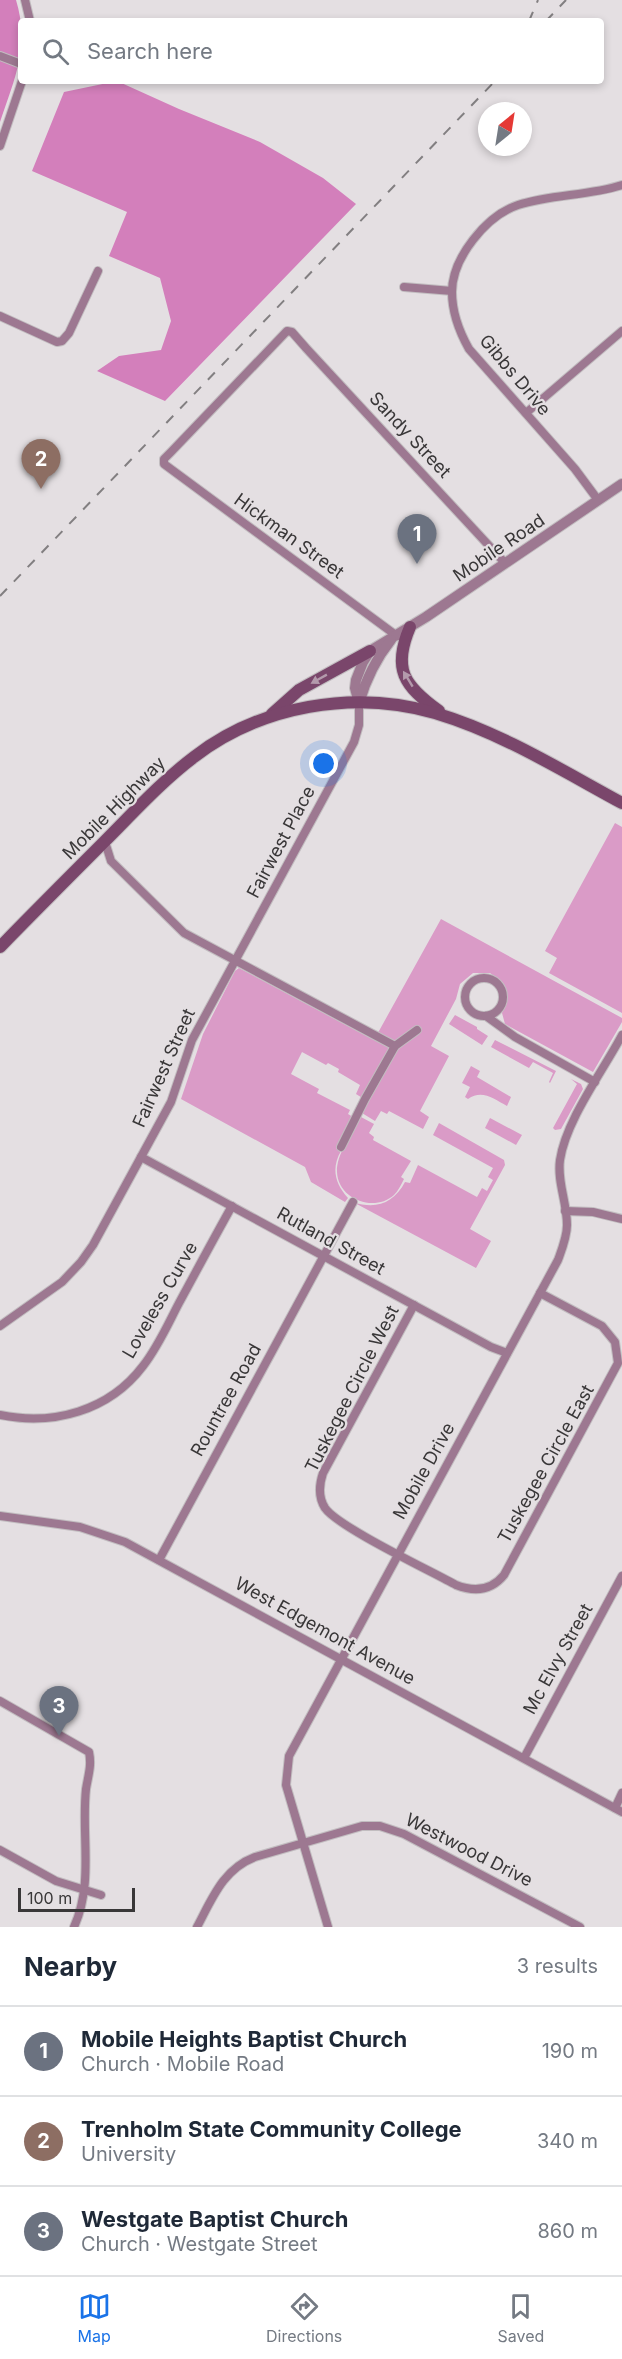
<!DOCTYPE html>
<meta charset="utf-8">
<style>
:root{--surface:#fff;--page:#f2f2f3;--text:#1f2937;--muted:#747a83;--line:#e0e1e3;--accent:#1a73e8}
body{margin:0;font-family:Inter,sans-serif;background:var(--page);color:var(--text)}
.compass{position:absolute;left:478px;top:102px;width:54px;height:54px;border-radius:50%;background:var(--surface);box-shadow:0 3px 9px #0003;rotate:30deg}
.scale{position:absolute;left:18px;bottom:15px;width:117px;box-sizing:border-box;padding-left:6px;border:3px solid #393738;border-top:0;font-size:16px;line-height:21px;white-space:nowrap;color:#393738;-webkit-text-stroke:4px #e4dfe2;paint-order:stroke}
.you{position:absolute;left:324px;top:764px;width:21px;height:21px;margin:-15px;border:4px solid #fff;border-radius:50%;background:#1a73e8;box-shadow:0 0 0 9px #1a73e833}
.badge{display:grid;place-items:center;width:39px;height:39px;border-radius:50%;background:var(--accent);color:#fff;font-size:20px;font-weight:700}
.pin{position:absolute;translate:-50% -50px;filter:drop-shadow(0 2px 3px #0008)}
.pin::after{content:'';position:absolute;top:32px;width:21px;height:18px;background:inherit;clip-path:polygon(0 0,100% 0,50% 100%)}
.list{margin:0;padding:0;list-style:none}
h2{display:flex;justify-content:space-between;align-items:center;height:78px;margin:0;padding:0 24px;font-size:26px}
h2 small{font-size:20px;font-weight:400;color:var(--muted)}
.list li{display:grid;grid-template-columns:39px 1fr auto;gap:18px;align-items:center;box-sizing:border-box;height:90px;padding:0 24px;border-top:2px solid var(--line)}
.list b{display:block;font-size:22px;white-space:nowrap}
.list p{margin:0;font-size:20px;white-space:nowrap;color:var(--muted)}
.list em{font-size:20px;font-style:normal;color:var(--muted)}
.icon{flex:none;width:33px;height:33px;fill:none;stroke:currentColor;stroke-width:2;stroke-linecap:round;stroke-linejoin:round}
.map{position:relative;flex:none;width:622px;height:1927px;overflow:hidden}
.search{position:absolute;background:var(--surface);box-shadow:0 3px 9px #0003;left:18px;right:18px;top:18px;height:66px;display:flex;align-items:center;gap:15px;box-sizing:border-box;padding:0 21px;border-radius:6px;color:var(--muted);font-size:22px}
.sheet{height:348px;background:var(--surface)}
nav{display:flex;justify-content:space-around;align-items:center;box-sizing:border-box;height:84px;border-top:2px solid var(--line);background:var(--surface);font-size:16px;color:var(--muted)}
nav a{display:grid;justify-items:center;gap:3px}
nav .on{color:var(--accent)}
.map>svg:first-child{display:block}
</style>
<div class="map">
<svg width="622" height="1927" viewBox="0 0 622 1927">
<rect width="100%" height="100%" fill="#e4dfe2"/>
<!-- green -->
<g fill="#da9bc7">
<path d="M615 823 622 827V1013L549 973 557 958 545 951Z"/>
<path d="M441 919 622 1018V1022L593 1072 505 1024 502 1013 507 995 503 983 490 973H473L460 984 456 999 431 1046 449 1056 420 1111 429 1117 423 1129 389 1111 387 1114 381 1111 375 1121 357 1110 364 1099 356 1094 360 1085 338 1072 339 1069 328 1063 326 1065 302 1052 291 1074 319 1089 317 1093 350 1110 348 1114 353 1117 336 1148 341 1151C331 1168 335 1184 348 1198L345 1202 311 1182 305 1167 181 1099 203 1034 235 971 239 968 374 1040Z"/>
<path d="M455 1015 477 1027V1029L488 1036 482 1045 449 1024Z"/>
<path d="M495 1040 556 1071 550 1083 549 1082 553 1073 533 1062 529 1068 491 1047Z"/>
<path d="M471 1066 480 1071 477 1077 511 1097 507 1106C494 1099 482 1089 468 1099L465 1097 470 1087 462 1083Z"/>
<path d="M571 1079 581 1084 583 1089 561 1129 555 1130 553 1128 577 1084Z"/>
<path d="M361 1117 374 1124 369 1133 374 1137 373 1140 411 1161 401 1177 404 1179C401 1185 398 1191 394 1195 374 1213 338 1199 337 1172 336 1154 353 1133 361 1117Z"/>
<path d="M490 1118 522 1135 516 1145 485 1128Z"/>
<path d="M439 1123 504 1160 505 1165 470 1229 491 1241 476 1268 353 1202C376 1210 394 1203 405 1182L410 1183 418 1165 477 1197 482 1188 487 1191 493 1180 488 1177 493 1168 433 1135Z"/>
</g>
<!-- forest -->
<g fill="#d37fbb">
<path d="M0 0H16C30 46 15 78 0 122Z"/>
<path d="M117 81 179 109 260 142 323 178 356 204 165 401 97 371 119 356 161 350 171 321 160 278 109 256 127 212 32 171 64 92Z"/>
</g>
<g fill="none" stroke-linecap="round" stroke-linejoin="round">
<!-- minor casing -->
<g stroke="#c2bdc0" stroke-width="10">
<g id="minor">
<path d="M25 0 30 21"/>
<path d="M0 56 21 64"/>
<path d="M0 146 22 81"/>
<path d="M404 287 452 291"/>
<path d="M0 316 57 342 62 341 69 333 98 271"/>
<path d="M526 413 622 331"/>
<path d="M598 500 575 469 469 349C460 333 452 312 452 292 452 258 486 216 518 205 552 194 588 196 622 185"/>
<path d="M397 636 164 464V459L171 452 287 331 292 332 306 348 505 563"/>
<path d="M105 842 111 861 184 933 395 1046"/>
<circle cx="484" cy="997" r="19"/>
<path d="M486 1016 515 1037 595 1082"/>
<path d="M341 1147 365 1099 395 1046 417 1030"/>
<path d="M141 1157 491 1347 507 1353"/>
<path d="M565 1211 593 1212 622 1219"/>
<path d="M414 1305 323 1473C319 1485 318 1497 325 1508 338 1527 431 1571 456 1585 474 1592 491 1591 504 1575L618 1363 615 1342 602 1326 540 1293"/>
<path d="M0 1326 62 1282 81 1262 93 1245 171 1102 192 1040 354 742 359 725V703"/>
<path d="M0 1415C53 1426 109 1411 143 1366 158 1347 168 1324 179 1303 197 1270 214 1238 232 1206"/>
<path d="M0 1516 80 1527 125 1542 622 1812"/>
<path d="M159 1560 353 1202"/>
<path d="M0 1701 89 1752C92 1766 88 1776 86 1789 81 1835 94 1883 74 1927"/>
<path d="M524 1758 622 1576"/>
<path d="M615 1808 622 1793"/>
<path d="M0 1850 56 1881 101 1895"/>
<path d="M197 1927C212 1899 223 1869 255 1857L362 1826H380L404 1834 580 1927"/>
<path d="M328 1927 286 1785 289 1756 558 1260C562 1249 567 1237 567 1225 567 1202 557 1182 560 1160 566 1120 603 1071 622 1035"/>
</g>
</g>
<!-- tertiary casing -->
<g stroke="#c2bdc0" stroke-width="12">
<g id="tertiary">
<path d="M359 703 355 688 356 680 363 662 370 651 426 617 622 484"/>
<path d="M359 703C366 679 375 660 391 640"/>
</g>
</g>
<!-- secondary casing -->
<g stroke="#c2bdc0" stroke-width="14">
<g id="secondary">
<path d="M410 627C392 669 404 686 439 711"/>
<path d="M272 714 299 690 370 651"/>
<path d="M0 947C35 911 70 876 105 841 134 812 161 782 194 757 260 706 354 689 435 713 502 733 561 770 622 803"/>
</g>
</g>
<!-- minor -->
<use href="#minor" stroke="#9d7891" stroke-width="8"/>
<!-- tertiary -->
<use href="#tertiary" stroke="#9d7891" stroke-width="10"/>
<!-- secondary -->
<use href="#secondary" stroke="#7a466b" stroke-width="12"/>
<!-- rail -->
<g stroke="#827f81" stroke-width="2" stroke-dasharray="10 10" stroke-linecap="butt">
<path d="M529 21 538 0"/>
<path d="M546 21 566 0"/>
<path d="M0 596 495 81"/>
</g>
</g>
<!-- one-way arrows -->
<defs><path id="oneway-solid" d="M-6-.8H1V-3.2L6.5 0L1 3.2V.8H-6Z" transform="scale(1.5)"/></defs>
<g fill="#b49aac">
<use href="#oneway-solid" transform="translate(319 679) rotate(151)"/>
<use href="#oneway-solid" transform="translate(408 679) rotate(-121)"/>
</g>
<g text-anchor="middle" stroke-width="4.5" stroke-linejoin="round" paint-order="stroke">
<!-- street labels -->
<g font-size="18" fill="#393738" stroke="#e4dfe2">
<text transform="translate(515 375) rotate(50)" y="6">Gibbs Drive</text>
<text transform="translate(410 435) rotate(47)" y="6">Sandy Street</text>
<text transform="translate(289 536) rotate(36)" y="6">Hickman Street</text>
<text transform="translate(499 548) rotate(-34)" y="6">Mobile Road</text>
<text transform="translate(114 808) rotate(-45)" y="6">Mobile Highway</text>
<text transform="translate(281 842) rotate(-62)" y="6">Fairwest Place</text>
<text transform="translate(164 1068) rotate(-66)" y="6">Fairwest Street</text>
<text transform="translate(331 1241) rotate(29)" y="6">Rutland Street</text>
<text transform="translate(160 1300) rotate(-60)" y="6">Loveless Curve</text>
<text transform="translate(352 1389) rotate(-63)" y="6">Tuskegee Circle West</text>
<text transform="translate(226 1400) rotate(-61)" y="6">Rountree Road</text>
<text transform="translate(546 1464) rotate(-61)" y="6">Tuskegee Circle East</text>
<text transform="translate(424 1471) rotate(-61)" y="6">Mobile Drive</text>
<text transform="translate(325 1631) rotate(29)" y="6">West Edgemont Avenue</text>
<text transform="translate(558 1659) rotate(-61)" y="6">Mc Elvy Street</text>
<text transform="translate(469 1850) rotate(27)" y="6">Westwood Drive</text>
</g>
</g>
</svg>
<svg class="compass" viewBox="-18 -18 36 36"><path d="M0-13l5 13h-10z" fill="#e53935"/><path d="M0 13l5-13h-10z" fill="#747a83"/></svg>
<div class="scale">100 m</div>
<div class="you"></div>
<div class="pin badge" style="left:417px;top:564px;background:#6b7280">1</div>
<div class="pin badge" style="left:41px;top:489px;background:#8d6e63">2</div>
<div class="pin badge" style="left:59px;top:1736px;background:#6b7280">3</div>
<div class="search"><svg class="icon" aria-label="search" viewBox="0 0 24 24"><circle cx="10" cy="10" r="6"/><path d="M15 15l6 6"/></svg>Search here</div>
</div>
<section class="sheet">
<h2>Nearby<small>3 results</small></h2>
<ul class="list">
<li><span class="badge" style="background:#6b7280">1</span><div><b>Mobile Heights Baptist Church</b><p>Church · Mobile Road</p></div><em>190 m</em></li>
<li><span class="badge" style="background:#8d6e63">2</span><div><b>Trenholm State Community College</b><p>University</p></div><em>340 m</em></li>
<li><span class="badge" style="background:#6b7280">3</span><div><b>Westgate Baptist Church</b><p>Church · Westgate Street</p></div><em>860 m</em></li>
</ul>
</section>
<nav>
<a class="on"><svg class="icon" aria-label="map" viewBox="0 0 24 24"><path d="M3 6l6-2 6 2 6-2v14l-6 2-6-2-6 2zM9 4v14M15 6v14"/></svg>Map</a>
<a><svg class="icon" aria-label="directions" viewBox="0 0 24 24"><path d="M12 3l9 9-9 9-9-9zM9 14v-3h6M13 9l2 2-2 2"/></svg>Directions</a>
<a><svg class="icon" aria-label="saved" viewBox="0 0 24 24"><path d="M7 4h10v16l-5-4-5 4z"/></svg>Saved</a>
</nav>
